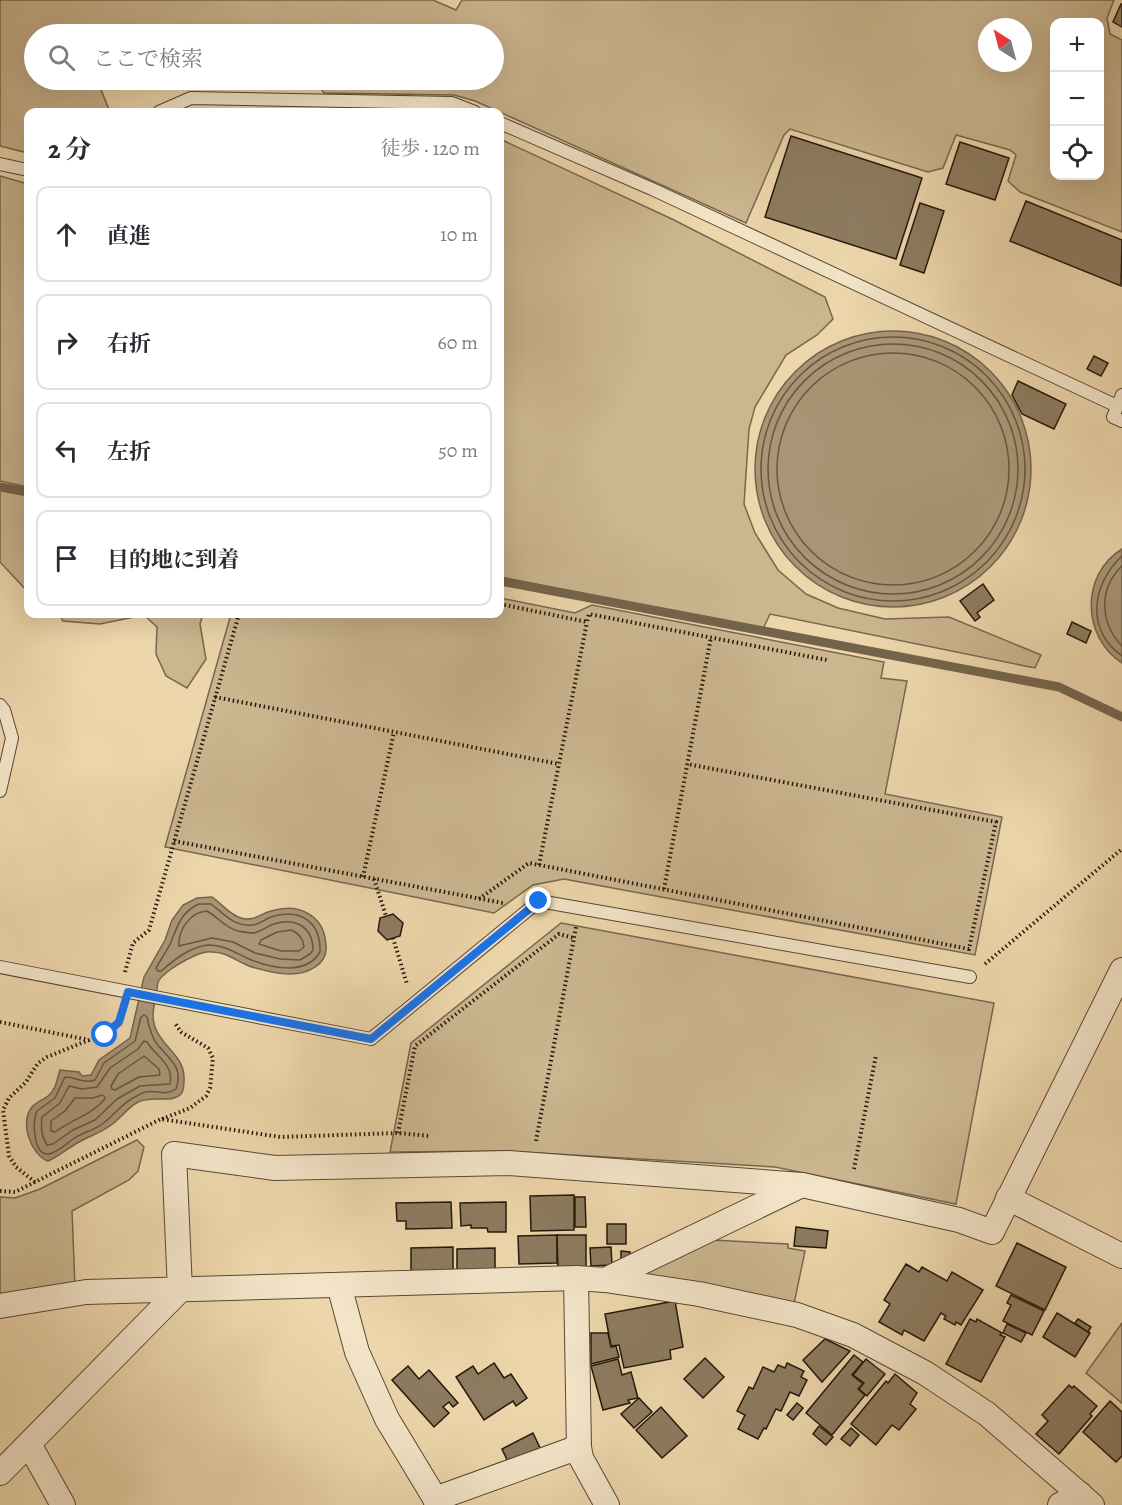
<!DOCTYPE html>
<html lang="ja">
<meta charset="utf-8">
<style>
:root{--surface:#fff;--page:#f7f7f7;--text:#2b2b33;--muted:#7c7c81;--line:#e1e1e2}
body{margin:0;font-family:Alegreya,"Noto Serif JP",serif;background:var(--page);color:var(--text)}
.controls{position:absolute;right:18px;top:18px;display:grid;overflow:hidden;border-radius:12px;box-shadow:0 6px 24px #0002}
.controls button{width:54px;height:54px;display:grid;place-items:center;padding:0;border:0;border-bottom:2px solid var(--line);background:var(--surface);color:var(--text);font:30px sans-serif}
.compass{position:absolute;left:978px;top:18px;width:54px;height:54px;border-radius:50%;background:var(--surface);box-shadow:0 6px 24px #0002;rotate:324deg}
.stop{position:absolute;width:18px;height:18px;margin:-14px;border:4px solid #1a73e8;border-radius:50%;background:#fff}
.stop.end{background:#1a73e8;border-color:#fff;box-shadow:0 2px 6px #0008}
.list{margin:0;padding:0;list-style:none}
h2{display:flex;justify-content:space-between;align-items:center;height:78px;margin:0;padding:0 24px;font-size:26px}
h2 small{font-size:20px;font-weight:400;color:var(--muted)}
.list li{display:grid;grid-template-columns:39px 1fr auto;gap:18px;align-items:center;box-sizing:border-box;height:96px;margin:0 12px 12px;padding:0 12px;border:2px solid var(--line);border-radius:12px}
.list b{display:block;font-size:22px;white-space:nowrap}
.list em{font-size:20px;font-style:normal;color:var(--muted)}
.icon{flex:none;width:33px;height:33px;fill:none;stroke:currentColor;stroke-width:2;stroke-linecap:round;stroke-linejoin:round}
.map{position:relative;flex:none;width:1122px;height:1505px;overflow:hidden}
.search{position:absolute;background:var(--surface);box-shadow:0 6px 24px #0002;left:24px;top:24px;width:480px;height:66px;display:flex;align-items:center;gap:15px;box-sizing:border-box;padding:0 21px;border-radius:33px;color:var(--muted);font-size:22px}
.panel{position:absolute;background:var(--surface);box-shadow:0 6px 24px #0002;left:24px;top:108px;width:480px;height:510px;border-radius:12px}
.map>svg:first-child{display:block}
</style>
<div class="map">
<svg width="1122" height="1505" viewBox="0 0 1122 1505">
<rect width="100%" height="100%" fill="#edd6ab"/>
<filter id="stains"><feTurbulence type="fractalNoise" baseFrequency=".00333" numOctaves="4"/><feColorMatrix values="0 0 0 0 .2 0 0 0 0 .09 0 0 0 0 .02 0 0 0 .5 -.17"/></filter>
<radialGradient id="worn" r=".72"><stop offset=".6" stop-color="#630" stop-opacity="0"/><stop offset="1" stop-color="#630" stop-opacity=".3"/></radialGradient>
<!-- green -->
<g fill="#cbb690" stroke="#78674e" stroke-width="1.5" fill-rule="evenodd">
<path d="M0 0H433L456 10 462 0H1114L1107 18 1110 34 1122 40V232L1020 192 1008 181 1016 155 1010 150 956 135 943 168 928 172 790 129 784 135 746 223 475 101 454 95 324 93 315 80H494V34H34V80H97L110 112H28V153L0 146ZM1054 22H1100V176H1054ZM987 27H1023V63H987Z"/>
<path d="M500 139 674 220 825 297 833 319 817 335 786 355 755 407 749 429 744 504 755 533 778 570 806 594 838 608 885 619 949 617 1041 655 1035 668 770 614 763 629 500 577Z"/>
<path d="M0 176 28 184V487L0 481Z"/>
<path d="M0 490 28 496V592L0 562Z"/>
<path d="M500 598 575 613 592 605 884 662 881 678 907 681 885 794 1002 817 975 955 564 879 533 885 494 913 165 847 231 614H500Z"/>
<path d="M59 614H203L200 624 206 659 187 688 166 676 156 654 157 627 144 615 100 624 63 621Z"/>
<path d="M561 923 994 1003 956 1204 775 1167 505 1151 390 1152 411 1043Z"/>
<path d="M137 1140 144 1147 138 1171 129 1180 72 1211 75 1287 0 1298V1197L15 1198 40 1189Z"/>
<path d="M712 1240 788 1244V1248L805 1251 794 1304 635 1274Z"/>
<path d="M1122 1323V1403L1086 1373Z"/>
</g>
<!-- water -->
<g fill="#a99575" stroke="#74634b" stroke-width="1.5">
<circle cx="893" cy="469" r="138"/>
<path d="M1122 549V663C1082 637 1080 575 1122 549Z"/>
<path d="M212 897C222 904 230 915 241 918 253 922 260 914 271 911 298 903 324 914 326 945 327 955 323 962 315 967 297 980 268 972 249 966 236 961 227 952 212 952 203 951 194 956 186 960 178 964 162 974 158 982 157 986 157 992 156 996 154 1007 151 1016 155 1027 162 1048 186 1056 184 1081 184 1085 184 1090 181 1094 171 1104 153 1095 138 1102 127 1108 121 1118 111 1125 101 1133 89 1136 79 1142 68 1148 59 1156 48 1161 31 1155 19 1122 32 1107 36 1102 43 1100 48 1096 56 1090 57 1079 60 1070L79 1072 82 1076 91 1075 99 1060 130 1038 144 977 165 940 172 920 183 905 197 898Z"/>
</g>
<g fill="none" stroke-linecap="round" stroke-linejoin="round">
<!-- shore -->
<g stroke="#675640" stroke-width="1.5">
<circle cx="893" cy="469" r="132"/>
<circle cx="893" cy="469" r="125"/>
<circle cx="893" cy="469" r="116"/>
<path d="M1122 556C1092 584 1085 629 1122 656"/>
<path d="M1122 566C1098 589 1100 623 1122 646"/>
<path d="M199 904H211C223 913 234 927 252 925 259 925 266 918 274 916 301 909 321 922 320 952 306 976 271 968 249 959 235 953 225 945 209 945 191 946 174 960 161 971H158L156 968C161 959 167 951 171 942 178 925 181 912 199 904Z"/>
<path d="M207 911C218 917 225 928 238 931 243 932 248 933 253 933 261 932 267 926 274 924 295 917 313 927 313 950L310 954 300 960 280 959 255 953 233 942 212 938 179 946C178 930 190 912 207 911Z"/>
<path d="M291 930C299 933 303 938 304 947L299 951H281L259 944 261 940 277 932Z"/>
<path d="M144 1015 147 1017C149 1027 151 1036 157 1044 169 1059 184 1067 176 1089 164 1097 158 1089 145 1092 141 1093 137 1096 133 1098 120 1105 113 1117 101 1125 92 1131 81 1133 73 1139 66 1144 58 1152 49 1154 33 1156 32 1120 37 1111L55 1098 65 1077C76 1077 84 1084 95 1080L104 1063 135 1041 141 1017Z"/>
<path d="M144 1041 147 1042C156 1057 174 1064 170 1084L140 1086 117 1099 95 1120 73 1130 53 1144 47 1145C41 1136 41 1127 42 1117L60 1103 69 1086 82 1089 97 1087 110 1068 138 1049Z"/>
<path d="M144 1056 159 1069 160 1075 139 1077 115 1090 112 1089 111 1086 118 1074Z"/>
<path d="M102 1095 105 1097 104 1100C91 1115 71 1120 55 1132L51 1131V1121L65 1111 75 1098H93Z"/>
</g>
<!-- stream -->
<g stroke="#74634b" stroke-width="9">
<path d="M0 487 28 492"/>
<path d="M500 581 1059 687 1122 717"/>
</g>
</g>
<!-- building -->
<g fill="#8d7b5f" stroke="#25180c" stroke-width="1.5">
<path d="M1121 4H1122V27L1113 22Z"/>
<path d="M791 136 922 178 896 259 765 217Z"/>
<path d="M960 142 1009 158 995 200 946 184Z"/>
<path d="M1026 201 1122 240 1121 286 1010 241Z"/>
<path d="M920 203 944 211 924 273 900 265Z"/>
<path d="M1094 356 1108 363 1101 376 1087 369Z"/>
<path d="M1018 381 1066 404 1054 429 1022 414 1012 395Z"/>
<path d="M983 584 994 600 977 613 980 617 975 621 960 601Z"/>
<path d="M1072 622 1091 631 1086 643 1067 634Z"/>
<path d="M393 914 403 923 400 936 387 940 378 931 380 918Z"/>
<path d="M574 1195V1230L531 1231 530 1196Z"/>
<path d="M575 1197H585L586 1227H575Z"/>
<path d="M451 1202 452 1228 406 1229V1221H397L396 1203Z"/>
<path d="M506 1202V1232H488L487 1228H471V1225L461 1226 460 1203Z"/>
<rect x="607" y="1224" width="19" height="20"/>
<path d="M796 1227 828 1231 826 1248 794 1246Z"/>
<path d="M557 1235V1263L519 1264 518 1236Z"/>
<path d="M557 1235H586V1269H558Z"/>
<path d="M1017 1243 1066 1267 1045 1310 996 1286Z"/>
<path d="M453 1247V1271H411V1248Z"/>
<path d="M611 1247 612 1265 591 1266 590 1248Z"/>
<path d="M495 1248V1271L457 1272V1249Z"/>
<path d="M621 1251 630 1252V1264H621Z"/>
<path d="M906 1264 919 1272 922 1267 947 1281 952 1272 983 1290 961 1325 956 1322 955 1325 944 1319 946 1316 941 1313 924 1341 904 1330 902 1335 879 1322 890 1304 884 1300Z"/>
<path d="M1011 1295 1044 1311 1032 1335 1003 1321 1011 1305 1007 1303Z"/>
<path d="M675 1301 683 1347 670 1350 671 1359 624 1368 619 1345 611 1346 605 1314Z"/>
<path d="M1057 1313 1090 1333 1075 1357 1043 1337Z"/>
<path d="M970 1319 976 1322 977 1319 1002 1333 1000 1335 1005 1337 981 1382 946 1364Z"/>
<path d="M1078 1319 1091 1327 1088 1332 1075 1323Z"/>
<path d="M1007 1324 1026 1333 1021 1342 1003 1333Z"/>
<path d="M591 1333H608L611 1347 616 1346 619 1357 591 1364Z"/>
<path d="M825 1339 850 1351 822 1382 803 1360Z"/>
<path d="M854 1355 863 1362 852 1375 863 1384 858 1389 865 1395 832 1435 806 1413Z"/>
<path d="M705 1358 724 1377 703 1398 684 1379Z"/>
<path d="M618 1359 622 1375 631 1372 638 1398 628 1400 630 1403 603 1410 591 1366Z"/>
<path d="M866 1359 885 1374 867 1396 859 1389 864 1383 853 1375Z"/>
<path d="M494 1363 504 1378 511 1374 527 1398 516 1406 513 1401 484 1420 456 1377 473 1366 478 1374Z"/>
<path d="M787 1363 804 1371 801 1377 807 1380 799 1396 790 1392 781 1411 776 1409 766 1429 764 1428 758 1439 738 1429 745 1415 737 1411 749 1387 753 1389 763 1367 774 1372 778 1365 785 1368Z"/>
<path d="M408 1366 419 1379 429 1370 458 1403 453 1407 449 1402 443 1407 449 1413 434 1427 392 1380Z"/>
<path d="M895 1374 917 1393 910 1404 916 1409 899 1430 892 1425 876 1445 851 1424 886 1381 888 1383Z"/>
<path d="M1069 1385 1072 1388 1074 1386 1097 1406 1090 1414 1092 1416 1059 1454 1036 1434 1048 1421 1042 1415Z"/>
<path d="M639 1398 652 1412 634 1428 621 1414Z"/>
<path d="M1110 1401 1122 1412V1456L1116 1462 1083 1432Z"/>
<path d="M797 1403 803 1408 793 1420 787 1415Z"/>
<path d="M661 1407 687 1436 662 1458 636 1430Z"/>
<path d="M819 1426 833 1437 826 1445 813 1434Z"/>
<path d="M851 1428 859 1435 850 1446 841 1439Z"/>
<path d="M533 1433 540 1448 509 1464 502 1449Z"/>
</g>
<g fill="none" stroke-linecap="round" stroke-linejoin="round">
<!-- lane casing -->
<g stroke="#574834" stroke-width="14">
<g id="lane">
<path d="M159 112 191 98 452 103 475 112"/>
<path d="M500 123 652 189 1117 406"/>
<path d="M0 164 28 170"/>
<path d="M1122 395 1113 417 1122 421"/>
<path d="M0 705 4 710 12 738 0 791"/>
<path d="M0 967 371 1039 539 901 970 977"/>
</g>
</g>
<!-- street casing -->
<g stroke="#574834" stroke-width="26">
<g id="street">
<path d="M1008 1198 1122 1256"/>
<path d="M576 1278 579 1447 581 1458 607 1505"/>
<path d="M605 1280 802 1185"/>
<path d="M339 1285 357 1352 387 1419 439 1505"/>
<path d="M0 1306 86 1292 576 1278 605 1280 699 1294 797 1315 853 1335 925 1373 987 1414 1092 1505"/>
<path d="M29 1444 63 1505"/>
<path d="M0 1473 180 1290 174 1154 275 1168 508 1163 802 1185 959 1220 992 1232 1122 970"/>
<path d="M435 1499 579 1447"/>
<path d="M1060 1505 1080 1494"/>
</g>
</g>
<!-- path -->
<g stroke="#25180c" stroke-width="4" stroke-dasharray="1.5 3" stroke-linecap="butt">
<path d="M500 604 587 622 589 614 827 660"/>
<path d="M215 697 559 764"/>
<path d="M174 841 503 903"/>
<path d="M539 865 587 622"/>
<path d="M363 877 394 732"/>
<path d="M374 879 386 916"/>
<path d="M664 889 711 637"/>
<path d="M479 899 529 863 969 949 996 822 687 764"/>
<path d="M393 938 407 984"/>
<path d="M985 964 1122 849"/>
<path d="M125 972 133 943 149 930 239 614"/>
<path d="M0 1022 89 1040 105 1035 119 1022 122 1012"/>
<path d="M162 1119 190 1108 206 1096 210 1088 213 1058 208 1048 181 1032 175 1023"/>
<path d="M398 1133 415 1046 559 934 574 938"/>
<path d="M536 1141 576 927"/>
<path d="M854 1169 876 1055"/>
<path d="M35 1182 16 1167 9 1156 3 1110 9 1098 26 1082 38 1063 47 1057 89 1040"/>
<path d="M0 1191 15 1192 161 1119 280 1137 398 1133 430 1136"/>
</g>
<!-- lane -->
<use href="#lane" stroke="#f3e4c8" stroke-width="12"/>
<!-- street -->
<use href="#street" stroke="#f3e4c8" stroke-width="24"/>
</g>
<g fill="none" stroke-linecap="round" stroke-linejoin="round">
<!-- route -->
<path stroke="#1a73e8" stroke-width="8" d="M105 1035 119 1022 128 992 371 1039 539 901"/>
</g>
<rect width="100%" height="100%" filter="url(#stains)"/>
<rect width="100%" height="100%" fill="url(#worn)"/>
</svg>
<div class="controls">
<button>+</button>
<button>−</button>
<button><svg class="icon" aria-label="locate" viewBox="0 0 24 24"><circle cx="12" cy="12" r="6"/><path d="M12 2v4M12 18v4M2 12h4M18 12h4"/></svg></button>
</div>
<svg class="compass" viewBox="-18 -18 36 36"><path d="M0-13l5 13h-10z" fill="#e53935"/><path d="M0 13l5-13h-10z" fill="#7c7c81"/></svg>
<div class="stop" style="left:105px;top:1035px"></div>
<div class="stop end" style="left:539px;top:901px"></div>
<div class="search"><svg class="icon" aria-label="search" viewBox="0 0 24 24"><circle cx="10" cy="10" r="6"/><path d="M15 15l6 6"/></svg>ここで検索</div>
<section class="panel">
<h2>2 分<small>徒歩 · 120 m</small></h2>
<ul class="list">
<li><svg class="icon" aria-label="ahead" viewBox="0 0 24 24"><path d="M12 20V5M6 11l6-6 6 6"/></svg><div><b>直進</b></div><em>10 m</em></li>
<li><svg class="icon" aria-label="right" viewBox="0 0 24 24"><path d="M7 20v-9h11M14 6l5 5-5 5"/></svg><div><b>右折</b></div><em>60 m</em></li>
<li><svg class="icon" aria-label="left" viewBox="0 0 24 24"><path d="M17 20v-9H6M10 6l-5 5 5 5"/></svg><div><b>左折</b></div><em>50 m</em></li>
<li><svg class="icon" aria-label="arrive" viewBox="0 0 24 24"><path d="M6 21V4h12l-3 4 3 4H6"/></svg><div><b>目的地に到着</b></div></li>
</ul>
</section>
</div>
